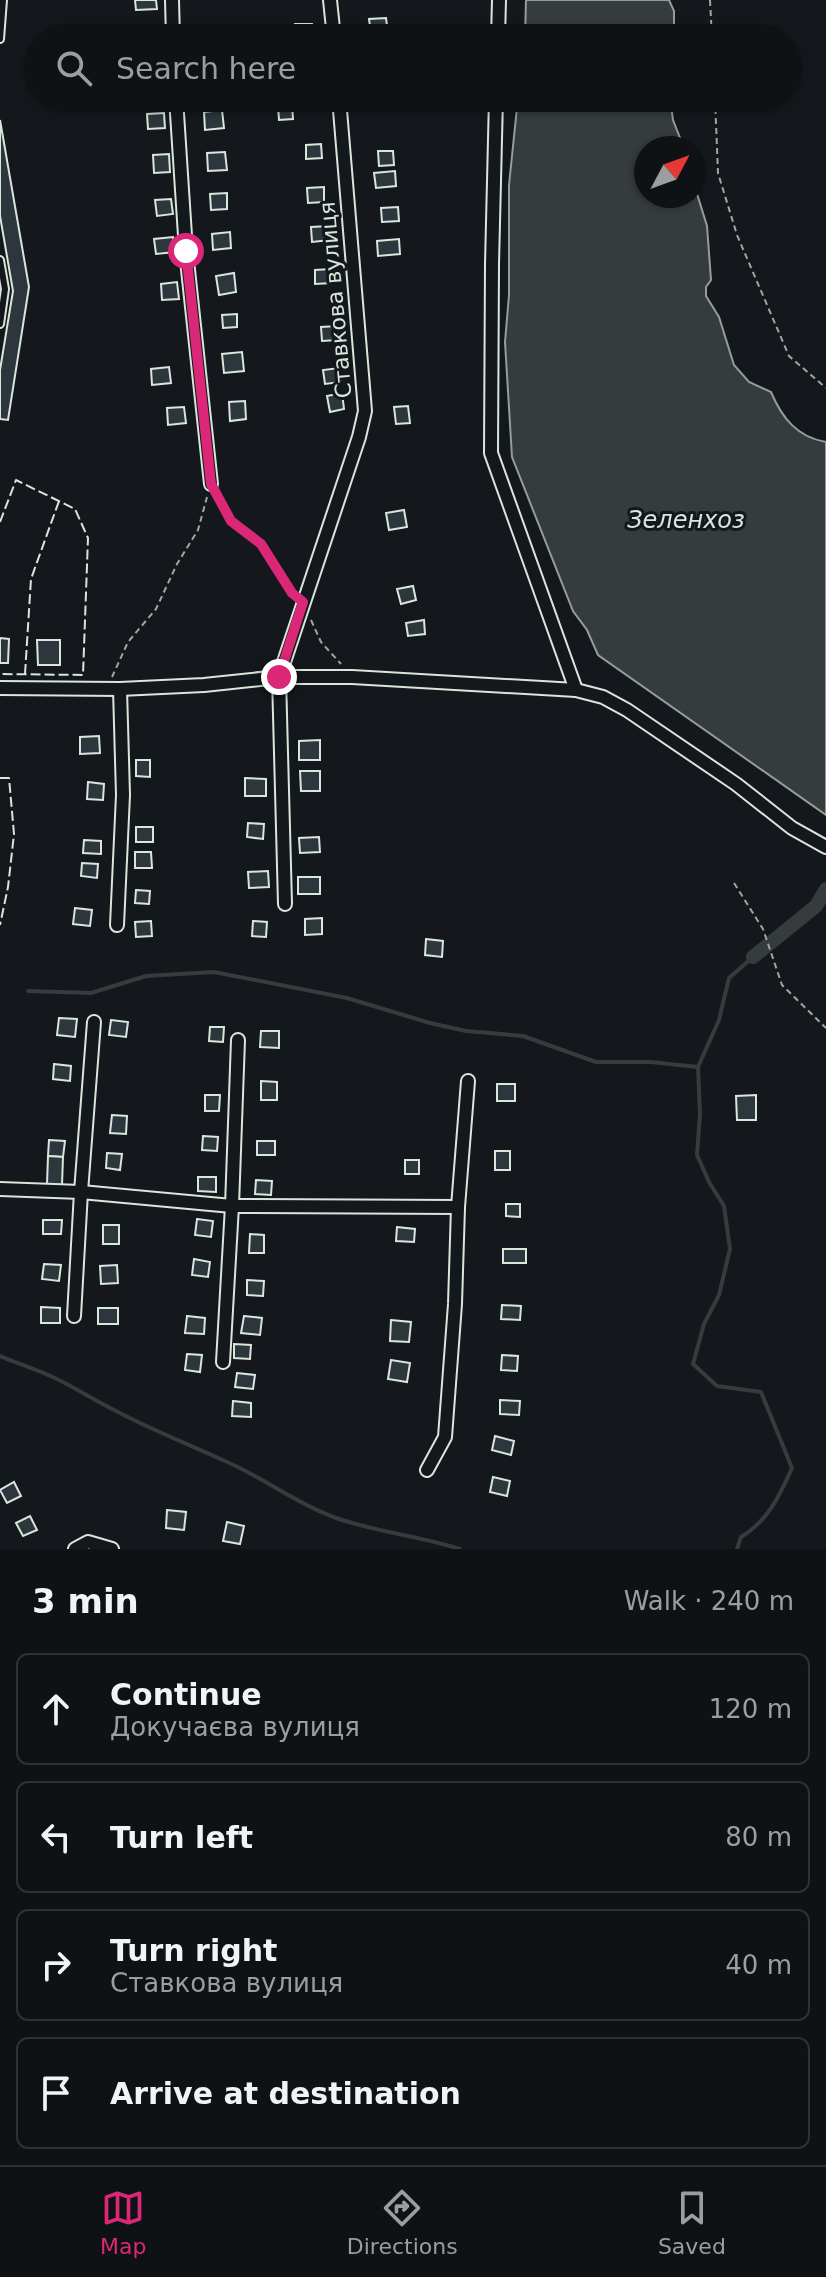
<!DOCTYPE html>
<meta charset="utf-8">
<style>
:root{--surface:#0f1215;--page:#1d2022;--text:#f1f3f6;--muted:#9b9ea0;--line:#2f3234;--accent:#db2777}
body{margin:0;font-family:"DejaVu Sans",sans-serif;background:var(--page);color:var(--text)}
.compass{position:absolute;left:634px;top:136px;width:72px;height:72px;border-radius:50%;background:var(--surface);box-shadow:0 2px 6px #0004;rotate:49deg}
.stop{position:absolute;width:24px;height:24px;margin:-18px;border:6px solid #db2777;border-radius:50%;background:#fff}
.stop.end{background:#db2777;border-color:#fff;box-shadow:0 2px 8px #0008}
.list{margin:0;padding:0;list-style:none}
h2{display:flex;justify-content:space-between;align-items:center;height:104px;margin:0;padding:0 32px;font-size:34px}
h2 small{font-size:26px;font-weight:400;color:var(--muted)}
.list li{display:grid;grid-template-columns:52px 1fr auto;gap:24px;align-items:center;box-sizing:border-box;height:112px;margin:0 16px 16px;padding:0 16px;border:2px solid var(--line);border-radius:12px}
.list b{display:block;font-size:30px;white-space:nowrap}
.list p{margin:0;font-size:26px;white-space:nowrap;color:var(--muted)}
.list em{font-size:26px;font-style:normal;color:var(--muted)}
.icon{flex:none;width:44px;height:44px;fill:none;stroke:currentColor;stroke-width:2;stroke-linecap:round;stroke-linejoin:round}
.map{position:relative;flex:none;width:826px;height:1549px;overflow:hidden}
.search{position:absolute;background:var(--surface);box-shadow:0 2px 6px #0004;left:24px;right:24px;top:24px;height:88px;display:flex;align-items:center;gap:20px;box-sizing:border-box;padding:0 28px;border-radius:44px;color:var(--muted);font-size:30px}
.sheet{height:616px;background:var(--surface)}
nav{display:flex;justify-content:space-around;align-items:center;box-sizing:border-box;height:112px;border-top:2px solid var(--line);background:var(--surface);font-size:22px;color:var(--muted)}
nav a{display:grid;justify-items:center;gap:4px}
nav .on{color:var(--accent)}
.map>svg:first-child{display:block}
</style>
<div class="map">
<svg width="826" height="1549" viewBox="0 0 826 1549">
<rect width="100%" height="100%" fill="#14181c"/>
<!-- water -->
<g fill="#363b3e" stroke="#939e99" stroke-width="2">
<path d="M526 0H669L674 11V38H525Z"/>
<path d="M518 98H670L673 120 684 148H646V196H694V184L707 226 711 280 706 287V296L719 317 734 365 749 382 771 392C782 418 797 437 826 442V815L598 655 587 630 573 611 512 457 505 342 509 295V185Z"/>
</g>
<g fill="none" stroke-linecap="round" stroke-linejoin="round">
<!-- stream -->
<g stroke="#363b3e" stroke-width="4">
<path d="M28 991 91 993 146 976 214 972 347 998 430 1023 466 1031 523 1036 596 1062H651L698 1067"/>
<path d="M0 1356C19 1364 38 1370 57 1379 77 1389 96 1401 116 1411 152 1430 190 1445 227 1462 264 1478 297 1504 336 1518 376 1532 419 1536 460 1549"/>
<path d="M737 1549 741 1537C768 1521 780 1495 792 1468L761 1392 717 1386 693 1364 704 1324 719 1295 730 1249 724 1206 709 1182 697 1155 700 1114 698 1067 719 1020 729 978 753 957"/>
</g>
<!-- canal -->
<path stroke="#363b3e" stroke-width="14" d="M753 957 816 906 826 889"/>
</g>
<!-- building -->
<g fill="#2c363c" stroke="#d8e6dc" stroke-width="2">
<path d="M135 0H156L157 9 136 10Z"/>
<path d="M386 18 388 33 371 34 369 19Z"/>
<path d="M295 24H312L313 38H295Z"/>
<path d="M292 105 293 119 279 120 278 106Z"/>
<path d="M222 110 224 128 205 130 204 112Z"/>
<path d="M164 113 165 128 148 129 147 114Z"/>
<path d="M0 120 29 287 8 420 0 419V370L13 291 0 216Z"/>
<path d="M321 144 322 158 306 159V145Z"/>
<path d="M378 151H393L394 165 379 166Z"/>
<path d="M225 152 227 170 208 171 207 153Z"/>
<path d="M169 154 170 172 154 173 153 155Z"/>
<path d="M395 171 396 186 376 188 374 173Z"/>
<path d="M324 187V202L308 203 307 188Z"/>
<path d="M227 193V209L211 210 210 194Z"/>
<path d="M171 199 173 214 157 216 155 200Z"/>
<path d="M398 207 399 221 382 222 381 208Z"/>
<path d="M329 226 330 240 312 242 311 227Z"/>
<path d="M230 232 231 248 213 250 212 234Z"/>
<path d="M173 237 175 252 156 254 154 239Z"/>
<path d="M399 239 400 254 378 256 377 241Z"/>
<path d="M331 269 332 283 315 284V270Z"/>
<path d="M234 273 236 292 219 295 216 276Z"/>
<path d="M177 282 179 299 162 300 161 284Z"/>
<path d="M237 314V327L223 328 222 315Z"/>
<path d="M337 326 338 340 322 341 321 327Z"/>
<path d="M242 352 244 371 224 373 222 354Z"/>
<path d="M169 367 171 383 152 385 151 369Z"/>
<path d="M339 368 341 382 325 384 323 370Z"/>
<path d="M342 393 344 409 330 412 327 396Z"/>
<path d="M245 401 246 419 230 421 229 402Z"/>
<path d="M408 406 410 423 396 424 394 407Z"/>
<path d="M184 407 186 423 168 425 167 408Z"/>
<path d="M404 510 407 527 389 530 386 513Z"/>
<path d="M413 586 416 600 401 604 397 589Z"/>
<path d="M424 620 425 634 408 636 406 623Z"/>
<path d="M0 638 9 639 8 663H0Z"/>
<path d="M37 640H60V665H38Z"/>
<path d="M99 736 100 753 80 754V737Z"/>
<path d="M320 740V760H299V741Z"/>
<path d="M136 760H150V777L136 776Z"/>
<path d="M300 771H320V791H301Z"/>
<path d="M245 778 266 779V796H245Z"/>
<path d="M88 782 104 784 103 800 87 799Z"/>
<path d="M248 823 264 824 263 839 247 837Z"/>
<rect x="136" y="827" width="17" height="15"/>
<path d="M319 837 320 852 300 853 299 838Z"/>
<path d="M84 840 101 841V854L83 853Z"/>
<path d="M135 852H151L152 868H135Z"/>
<path d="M82 863 98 864 97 878 81 876Z"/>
<path d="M268 871 269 887 249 888 248 872Z"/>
<rect x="298" y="877" width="22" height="17"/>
<path d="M136 890 150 891 149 904 135 903Z"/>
<path d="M75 908 92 910 90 926 73 924Z"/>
<path d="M322 918V934L305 935V919Z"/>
<path d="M151 921 152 936 136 937 135 922Z"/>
<path d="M253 921 267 922 266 937 252 936Z"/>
<path d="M426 939 443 941 442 957 425 955Z"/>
<path d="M59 1018 77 1019 75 1037 57 1035Z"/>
<path d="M111 1020 128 1022 126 1037 109 1035Z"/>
<path d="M210 1027H224L223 1042 209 1041Z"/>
<path d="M261 1031H279V1048L260 1047Z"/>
<path d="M54 1064 71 1066 70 1081 53 1079Z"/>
<path d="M261 1081 277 1082V1100H261Z"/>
<rect x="497" y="1084" width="18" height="17"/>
<path d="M205 1095H220L219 1111H205Z"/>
<path d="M756 1095V1120H737L736 1096Z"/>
<path d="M112 1115 127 1116 126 1134 110 1133Z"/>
<path d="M203 1136 218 1137 217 1151 202 1150Z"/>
<path d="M49 1140 65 1141 63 1157 48 1156Z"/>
<rect x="257" y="1141" width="18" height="14"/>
<rect x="495" y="1151" width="15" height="19"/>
<path d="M107 1153 122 1154 120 1170 106 1168Z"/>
<path d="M48 1156 63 1157 62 1185 47 1184Z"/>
<rect x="405" y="1160" width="14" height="14"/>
<path d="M198 1177H216V1192L198 1191Z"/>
<path d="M256 1180 272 1181 271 1195 255 1194Z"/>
<path d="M506 1204H520V1217L506 1216Z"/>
<path d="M197 1219 213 1221 211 1237 195 1235Z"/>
<path d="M43 1220H62L61 1234H43Z"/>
<rect x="103" y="1225" width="16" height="19"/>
<path d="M397 1227 415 1229 414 1242 396 1241Z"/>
<path d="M250 1234 264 1235V1253H249Z"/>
<rect x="503" y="1249" width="23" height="14"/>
<path d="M194 1259 210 1262 208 1277 192 1275Z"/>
<path d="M44 1264 61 1265 59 1281 42 1279Z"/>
<path d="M117 1265 118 1283 101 1284 100 1266Z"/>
<path d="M247 1280 264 1281 263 1296 247 1295Z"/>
<path d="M502 1305 521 1306 520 1320 501 1319Z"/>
<path d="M41 1307 60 1308V1323H41Z"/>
<rect x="98" y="1308" width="20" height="16"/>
<path d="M187 1316 205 1318 204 1334 185 1333Z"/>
<path d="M244 1316 262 1318 260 1335 241 1333Z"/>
<path d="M391 1320 411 1322 409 1342 390 1341Z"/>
<path d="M234 1344 251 1345 250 1359 234 1358Z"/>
<path d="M187 1354 202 1355 200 1372 185 1370Z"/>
<path d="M502 1355 518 1356 517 1371 501 1370Z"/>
<path d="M391 1360 410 1363 407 1382 388 1379Z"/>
<path d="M237 1373 255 1375 253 1389 235 1387Z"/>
<path d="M500 1400 520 1401 519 1415 500 1414Z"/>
<path d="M233 1401 251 1403V1417L232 1416Z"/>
<path d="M495 1436 514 1441 511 1455 492 1450Z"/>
<path d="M493 1477 510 1481 507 1496 490 1492Z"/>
<path d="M14 1482 21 1496 7 1503 0 1490Z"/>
<path d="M167 1510 186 1512 184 1530 166 1528Z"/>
<path d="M30 1516 37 1530 23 1536 16 1523Z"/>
<path d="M227 1522 244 1526 240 1544 223 1541Z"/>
</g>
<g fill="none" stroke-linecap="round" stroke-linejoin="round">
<!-- service casing -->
<g stroke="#d8e6dc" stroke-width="10">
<g id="service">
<path d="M0 39 3 0"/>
<path d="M0 260 5 289 0 324"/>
</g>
</g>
<!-- minor casing -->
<g stroke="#d8e6dc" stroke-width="16">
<g id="minor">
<path d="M172 0 173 38"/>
<path d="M330 0 334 38"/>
<path d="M498 38 499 0"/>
<path d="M176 98 186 251 211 484"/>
<path d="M496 98 492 264 491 453 576 690"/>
<path d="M0 688 120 689 204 685 279 677H352L576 690 603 697 627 710 736 784 792 828 826 847"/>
<path d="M285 904 279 677 359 437 365 411 339 98"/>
<path d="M117 925 123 795 120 689"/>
<path d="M0 1189 81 1192 232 1206 458 1207"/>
<path d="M74 1316 81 1192 94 1022"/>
<path d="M223 1362 232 1206 238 1040"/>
<path d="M427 1470 445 1437 455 1304 458 1207 468 1081"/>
<path d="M75 1549 88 1542 112 1549"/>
</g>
</g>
<!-- path -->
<g stroke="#9da8a2" stroke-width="2" stroke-dasharray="6 4" stroke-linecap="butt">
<path d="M710 0 712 38"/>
<path d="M715 98 718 173 737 235 789 356 826 388"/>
<path d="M217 495 231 521 261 544 292 593"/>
<path d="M311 620 321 642 341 664"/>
<path d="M112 677 128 642 156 609 177 564 198 530 207 497"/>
<path d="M734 883 763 929 782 985 826 1028"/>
</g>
<!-- service -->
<use href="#service" stroke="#14181c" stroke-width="6"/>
<!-- minor -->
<use href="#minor" stroke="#14181c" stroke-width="12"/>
<!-- fence -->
<g stroke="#d8e6dc" stroke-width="2" stroke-dasharray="10 4" stroke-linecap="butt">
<path d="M0 522 16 480 75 509 88 538 83 675 0 674"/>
<path d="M25 674 31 579 59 501"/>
<path d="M0 778H9L14 834 8 887 0 925"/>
</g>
</g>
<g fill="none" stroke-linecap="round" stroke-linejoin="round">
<!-- route -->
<path stroke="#db2777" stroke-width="10" d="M186 251 211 484 231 521 261 544 292 593 303 602 279 677"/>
</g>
<g text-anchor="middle" stroke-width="6" stroke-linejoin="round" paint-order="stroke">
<!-- street labels -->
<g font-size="22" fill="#d8e6dc" stroke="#14181c">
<text transform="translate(335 300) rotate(-95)" y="8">Ставкова вулиця</text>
</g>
<!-- water labels -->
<g font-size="24" font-style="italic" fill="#d8e6dc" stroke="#14181c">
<text x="686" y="528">Зеленхоз</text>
</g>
</g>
</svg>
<svg class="compass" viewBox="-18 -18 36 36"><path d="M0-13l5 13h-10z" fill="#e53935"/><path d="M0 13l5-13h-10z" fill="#9b9ea0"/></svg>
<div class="stop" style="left:186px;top:251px"></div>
<div class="stop end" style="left:279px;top:677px"></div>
<div class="search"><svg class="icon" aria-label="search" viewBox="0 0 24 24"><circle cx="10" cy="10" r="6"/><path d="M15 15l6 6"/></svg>Search here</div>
</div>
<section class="sheet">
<h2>3 min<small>Walk · 240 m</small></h2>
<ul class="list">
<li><svg class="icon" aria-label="ahead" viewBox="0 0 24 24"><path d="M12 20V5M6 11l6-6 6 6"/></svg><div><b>Continue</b><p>Докучаєва вулиця</p></div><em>120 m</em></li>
<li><svg class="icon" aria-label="left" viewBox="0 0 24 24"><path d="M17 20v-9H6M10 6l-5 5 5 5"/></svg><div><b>Turn left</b></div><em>80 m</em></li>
<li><svg class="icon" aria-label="right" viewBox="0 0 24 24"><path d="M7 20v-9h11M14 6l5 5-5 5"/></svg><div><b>Turn right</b><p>Ставкова вулиця</p></div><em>40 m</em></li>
<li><svg class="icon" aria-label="arrive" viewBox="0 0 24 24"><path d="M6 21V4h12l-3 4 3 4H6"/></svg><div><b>Arrive at destination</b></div></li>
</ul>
</section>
<nav>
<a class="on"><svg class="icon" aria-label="map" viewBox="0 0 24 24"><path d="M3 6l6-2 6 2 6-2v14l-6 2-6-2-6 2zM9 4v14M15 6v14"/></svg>Map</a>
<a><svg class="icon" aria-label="directions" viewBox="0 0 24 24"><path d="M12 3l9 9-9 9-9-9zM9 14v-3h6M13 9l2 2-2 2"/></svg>Directions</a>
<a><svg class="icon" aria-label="saved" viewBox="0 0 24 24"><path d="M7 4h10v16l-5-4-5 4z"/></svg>Saved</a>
</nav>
